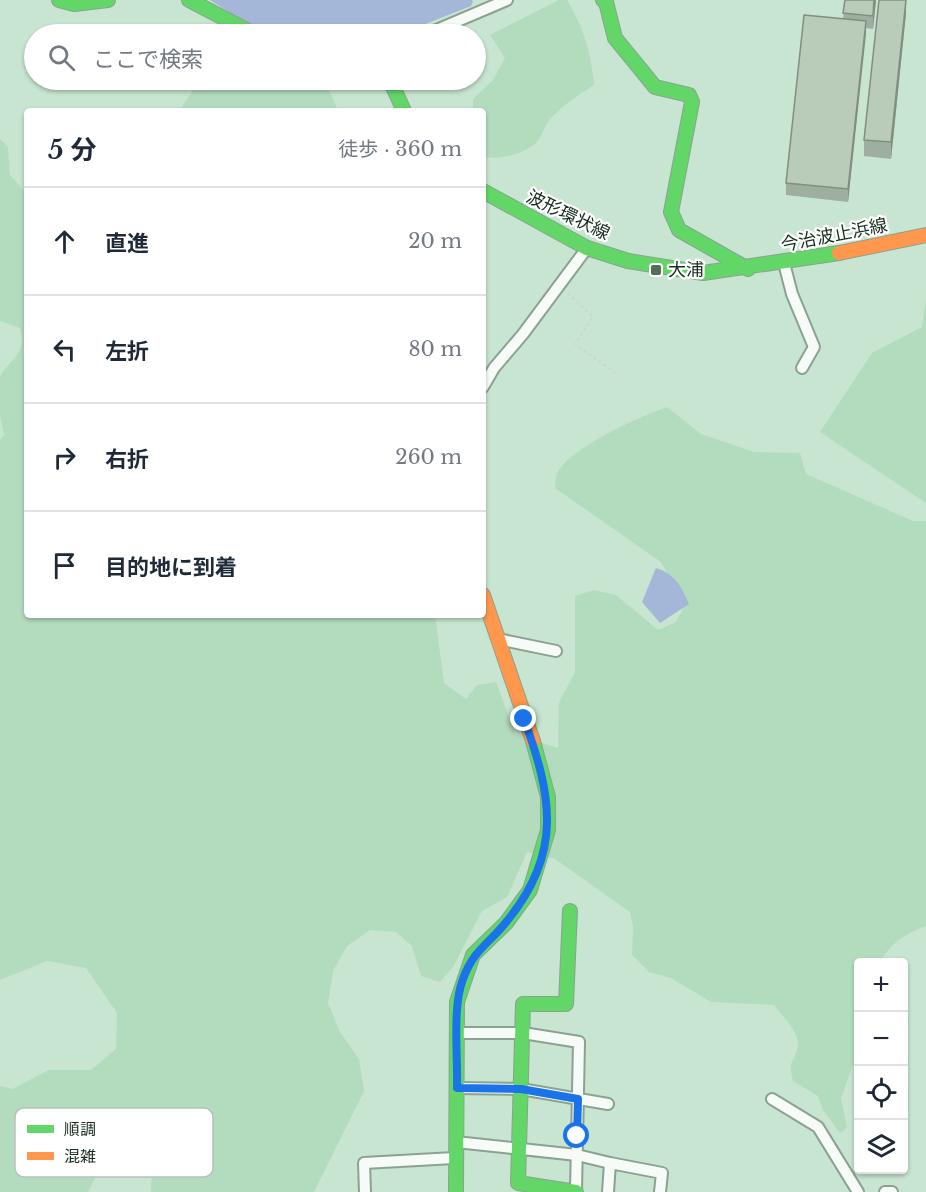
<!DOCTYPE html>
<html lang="ja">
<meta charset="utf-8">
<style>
:root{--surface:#fff;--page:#f6f6f7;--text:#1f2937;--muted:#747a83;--line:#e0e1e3}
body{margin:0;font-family:"Libre Baskerville","Noto Sans JP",serif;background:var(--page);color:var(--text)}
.controls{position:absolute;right:18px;bottom:18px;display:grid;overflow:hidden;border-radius:6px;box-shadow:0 2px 4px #0004}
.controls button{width:54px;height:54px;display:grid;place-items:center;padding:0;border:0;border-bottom:2px solid var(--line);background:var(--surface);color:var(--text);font:30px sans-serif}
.stop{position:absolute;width:18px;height:18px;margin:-14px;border:4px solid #1a73e8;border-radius:50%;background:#fff}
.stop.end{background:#1a73e8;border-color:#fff;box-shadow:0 2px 6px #0008}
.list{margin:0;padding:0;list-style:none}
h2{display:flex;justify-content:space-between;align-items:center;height:78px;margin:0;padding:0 24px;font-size:26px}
h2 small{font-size:20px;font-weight:400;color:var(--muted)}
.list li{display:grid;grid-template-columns:39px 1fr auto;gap:18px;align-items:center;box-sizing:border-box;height:108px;padding:0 24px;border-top:2px solid var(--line)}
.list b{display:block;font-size:22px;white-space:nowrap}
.list em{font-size:20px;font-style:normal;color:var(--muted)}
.icon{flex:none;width:33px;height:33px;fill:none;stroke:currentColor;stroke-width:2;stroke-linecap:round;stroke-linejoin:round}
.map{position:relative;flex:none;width:926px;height:1192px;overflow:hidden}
.search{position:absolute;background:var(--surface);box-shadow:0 2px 4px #0004;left:24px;top:24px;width:462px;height:66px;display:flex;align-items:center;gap:15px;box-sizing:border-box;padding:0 21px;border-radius:33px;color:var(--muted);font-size:22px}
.panel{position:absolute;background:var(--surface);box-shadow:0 2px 4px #0004;left:24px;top:108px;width:462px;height:510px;border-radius:6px}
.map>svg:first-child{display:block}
</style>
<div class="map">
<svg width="926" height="1192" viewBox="0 0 926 1192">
<rect width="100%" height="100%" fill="#c7e5d0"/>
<!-- green -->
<g fill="#b3dcbe">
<path d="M559 0H567C584 28 591 53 594 85 578 95 563 105 550 119 544 126 542 137 536 143 524 154 497 161 483 156V111H473V99L493 80 505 58 490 35Z"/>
<path d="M200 80H231L246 87 250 80H268L280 85 283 80H325L338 111H179Z"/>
<path d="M0 139 8 147 10 175 27 194V615H435L444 683 466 699 477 685 496 682 515 734 558 748 559 703 575 672V596L594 590 616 595 658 630 676 622 685 605 661 562 555 488C556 484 555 478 557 474 567 449 641 416 667 407L701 434 754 452 800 453 806 474 913 521H926V926C905 934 891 943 880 962H858V1051L841 1098 847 1128 840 1133 823 1110 818 1096 793 1081C787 1057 796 1063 798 1045 799 1031 781 1015 774 1005L711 1002 671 978 649 972 632 955 633 926 630 912 555 859 527 852 507 897 482 911 453 967 440 982 421 976 412 946 396 932 370 930 347 946 333 971 328 1003 340 1032 359 1059 364 1091 314 1192H151L152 1169 160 1149 149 1140 133 1157 115 1159 98 1172 88 1192H0V1086L12 1089 49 1070H91L116 1049 117 1013 86 968 47 961 0 980V440L4 435 0 416V377C11 357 28 354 20 328L0 321Z"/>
<path d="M926 299V503L820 432 872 353 922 327Z"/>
</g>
<!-- water -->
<g fill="#a4b7d8">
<path d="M210 0H472L473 2 471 6 400 34 395 29 381 34H281L241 20Z"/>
<path d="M656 568C675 574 681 586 689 604L660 623 642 602Z"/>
</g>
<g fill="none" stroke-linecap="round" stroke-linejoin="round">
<!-- street casing -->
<g stroke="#8ba292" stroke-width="14">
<g id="street">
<path d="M427 34 507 0"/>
<path d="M784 263 792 294 814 347 802 368"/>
<path d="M483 387 494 368 523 334 587 248"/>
<path d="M498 639 556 651"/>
<path d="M458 1033H523L579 1042 576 1190"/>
<path d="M457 1088 521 1089 608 1104"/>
<path d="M772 1099 818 1127 858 1192"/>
<path d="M456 1142 577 1155 610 1163"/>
<path d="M365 1192 364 1163 454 1158"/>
<path d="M608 1192 610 1163 662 1173 660 1192"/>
<path d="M885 1192H892"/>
</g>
</g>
<!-- fast casing -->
<g stroke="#8ba292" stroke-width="16">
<g id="fast">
<path d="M59 0 74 4 108 0"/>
<path d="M189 0 254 34"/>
<path d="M603 0 606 2 615 38 655 87 689 95 692 102 671 212 679 230 748 269"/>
<path d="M390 80 404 111"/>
<path d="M483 191 587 248 628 261 703 273 839 253"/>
<path d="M570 911 566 1004H523L518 1183 576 1192"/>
<path d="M456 1192 457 1002 473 955 506 923 530 890 548 830V797L533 741"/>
</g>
</g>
<!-- slow casing -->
<g stroke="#8ba292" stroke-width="16">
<g id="slow">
<path d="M839 253 926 235"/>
<path d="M483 595 533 741"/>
</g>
</g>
<!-- path -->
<path stroke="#cad3cd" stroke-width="1.5" stroke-dasharray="3 3" stroke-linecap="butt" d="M568 293 593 317 575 344 615 373"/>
<!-- street -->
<use href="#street" stroke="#f7fbf8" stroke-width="10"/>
<!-- fast -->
<use href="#fast" stroke="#63d668" stroke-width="14"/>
<!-- slow -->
<use href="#slow" stroke="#ff974d" stroke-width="14"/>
</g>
<!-- wall -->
<g fill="#9eaf9f">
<path d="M845 0H876L873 29 866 28 848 202 786 195V183L843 19Z"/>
<path d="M906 13 891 159 864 156V140Z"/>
</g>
<!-- shaded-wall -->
<g fill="#818f82">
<path d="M874 0H876L873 29V16Z"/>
<path d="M906 0V13L891 159V142Z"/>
<path d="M866 21V34L848 202V189Z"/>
</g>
<!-- building -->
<g fill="#b8ccb9" stroke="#818f82" stroke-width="1.5">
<path d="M845 0H874L873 16 843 13Z"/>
<path d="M879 0H906L891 142 864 140Z"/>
<path d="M804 15 866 21 848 189 786 183Z"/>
</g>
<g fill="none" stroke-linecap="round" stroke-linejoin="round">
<!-- route -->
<path stroke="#1a73e8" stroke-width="8" d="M524 719C552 796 563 853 507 921 489 944 474 949 463 979 452 1007 458 1056 457 1088L521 1089 578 1099 577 1136"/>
</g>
<!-- markers -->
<rect fill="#556d5c" stroke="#fff" stroke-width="2" x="650" y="264" width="12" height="12" rx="3"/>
<g text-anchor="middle" stroke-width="4.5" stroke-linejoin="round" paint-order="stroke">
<!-- street labels -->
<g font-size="18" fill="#172d1e" stroke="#fff">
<text transform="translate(568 215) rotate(26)" y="6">波形環状線</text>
<text transform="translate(834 235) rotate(-11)" y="6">今治波止浜線</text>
</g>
<!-- poi labels -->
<g font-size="18" fill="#172d1e" stroke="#fff" text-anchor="start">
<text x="668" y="276">大浦</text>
</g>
</g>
<!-- legend -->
<rect x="15" y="1108" width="198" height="69" rx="9" fill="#fff" stroke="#b9c0bc" stroke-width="1.5"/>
<rect x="27" y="1125" width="27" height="8" fill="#63d668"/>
<rect x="27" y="1152" width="27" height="8" fill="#ff974d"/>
<g font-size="16" fill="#172d1e">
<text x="64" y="1135">順調</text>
<text x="64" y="1162">混雑</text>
</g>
</svg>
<div class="controls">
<button>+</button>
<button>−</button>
<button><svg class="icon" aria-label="locate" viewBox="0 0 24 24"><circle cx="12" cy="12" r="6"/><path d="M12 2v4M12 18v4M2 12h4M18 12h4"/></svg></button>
<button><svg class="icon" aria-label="layers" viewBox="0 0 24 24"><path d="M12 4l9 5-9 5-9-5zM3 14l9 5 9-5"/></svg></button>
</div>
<div class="stop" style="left:577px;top:1136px"></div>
<div class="stop end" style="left:524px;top:719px"></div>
<div class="search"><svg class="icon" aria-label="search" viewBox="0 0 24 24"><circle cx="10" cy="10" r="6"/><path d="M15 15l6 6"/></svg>ここで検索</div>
<section class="panel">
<h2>5 分<small>徒歩 · 360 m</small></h2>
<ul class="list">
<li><svg class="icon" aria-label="ahead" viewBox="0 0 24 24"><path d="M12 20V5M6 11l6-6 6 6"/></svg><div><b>直進</b></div><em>20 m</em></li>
<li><svg class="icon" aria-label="left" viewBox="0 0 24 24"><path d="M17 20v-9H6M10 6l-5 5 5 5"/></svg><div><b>左折</b></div><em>80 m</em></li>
<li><svg class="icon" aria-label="right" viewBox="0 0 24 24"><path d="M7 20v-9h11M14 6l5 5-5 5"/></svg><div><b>右折</b></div><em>260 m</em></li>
<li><svg class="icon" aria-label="arrive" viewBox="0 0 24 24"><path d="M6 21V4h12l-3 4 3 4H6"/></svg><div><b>目的地に到着</b></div></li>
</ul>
</section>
</div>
